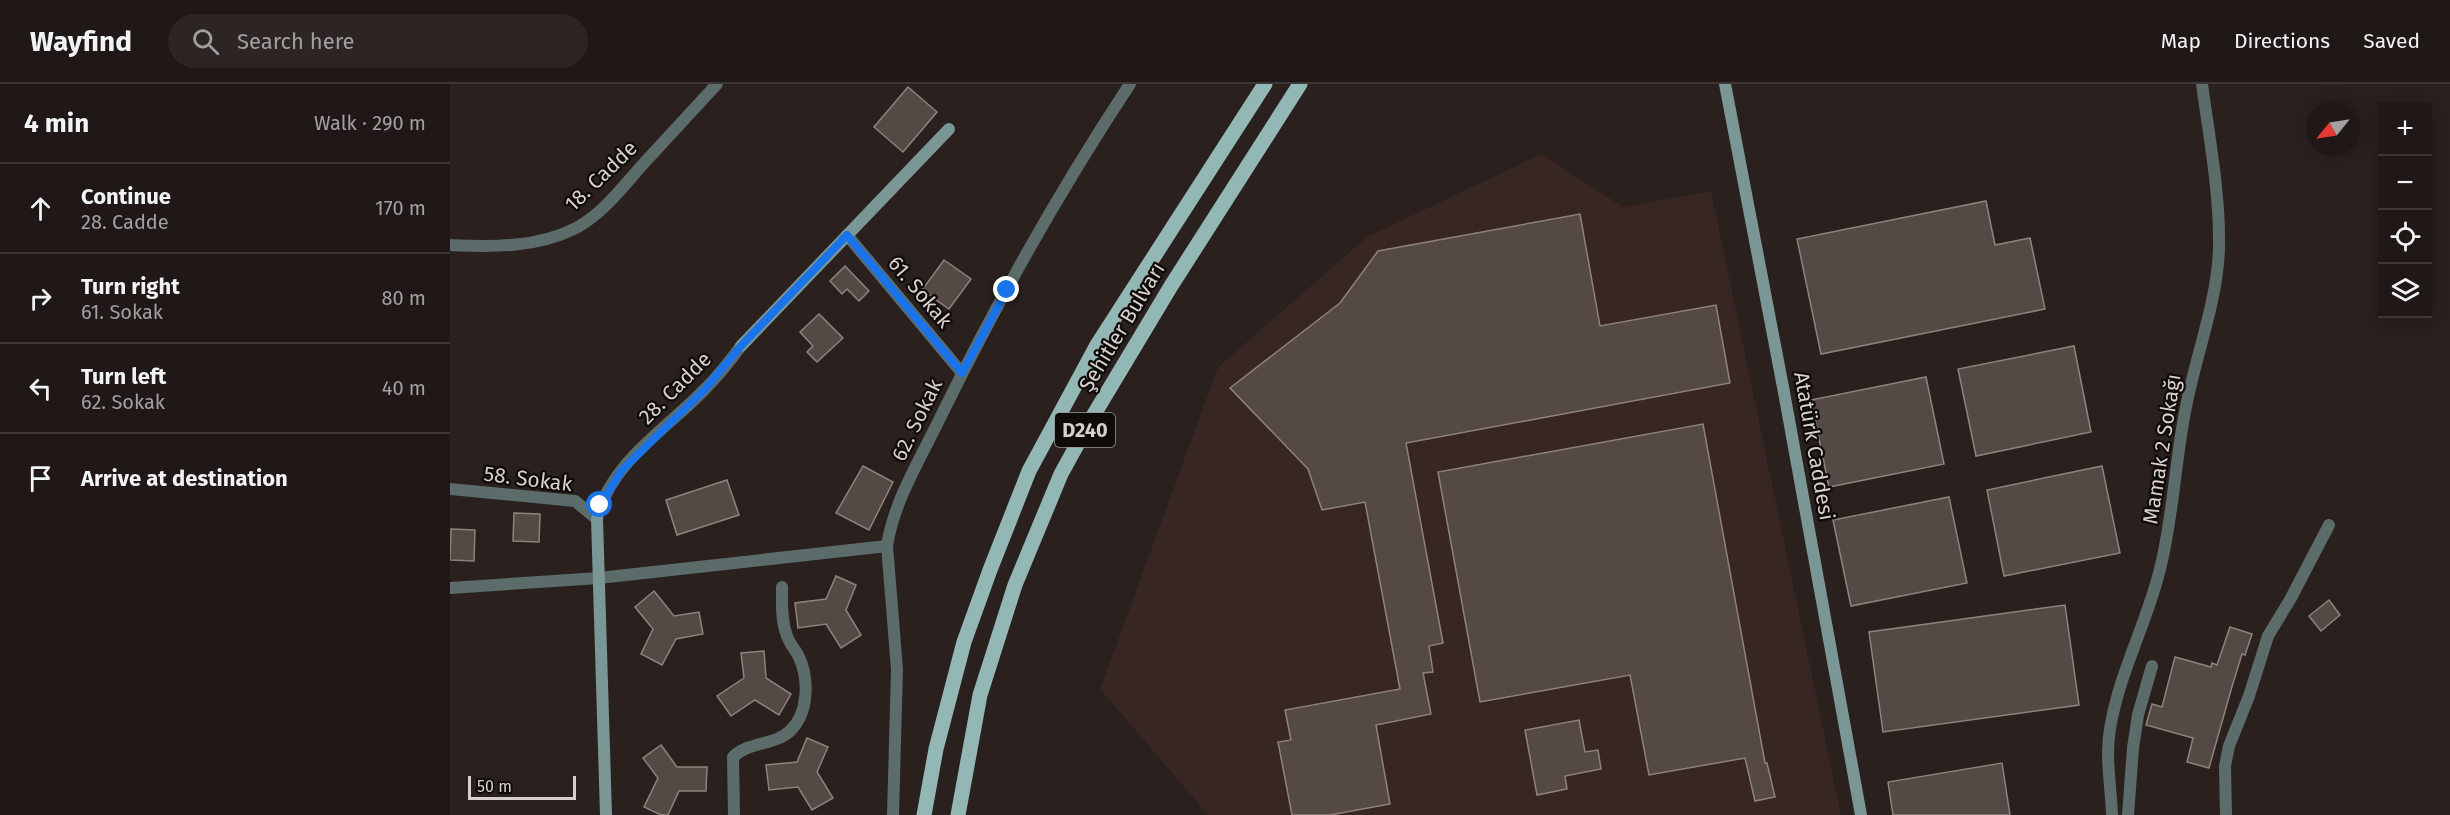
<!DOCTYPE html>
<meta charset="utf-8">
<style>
:root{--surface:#201816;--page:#2d2523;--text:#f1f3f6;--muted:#a2a0a1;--line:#3d3735}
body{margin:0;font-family:"Fira Sans",sans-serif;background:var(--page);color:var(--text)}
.controls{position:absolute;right:18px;top:18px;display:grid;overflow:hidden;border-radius:0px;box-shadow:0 3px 15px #0003}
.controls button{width:54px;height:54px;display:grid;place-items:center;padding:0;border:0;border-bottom:2px solid var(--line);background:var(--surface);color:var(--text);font:30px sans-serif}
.compass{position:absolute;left:1856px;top:18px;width:54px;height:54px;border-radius:50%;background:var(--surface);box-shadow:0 3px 15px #0003;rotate:240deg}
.scale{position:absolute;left:18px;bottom:15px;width:108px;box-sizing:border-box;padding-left:6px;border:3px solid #d7d0ce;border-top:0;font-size:16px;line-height:21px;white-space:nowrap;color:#d7d0ce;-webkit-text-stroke:4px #0f0b09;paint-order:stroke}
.stop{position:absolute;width:18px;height:18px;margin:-14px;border:4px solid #1a73e8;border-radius:50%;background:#fff}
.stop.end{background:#1a73e8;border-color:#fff;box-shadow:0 2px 6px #0008}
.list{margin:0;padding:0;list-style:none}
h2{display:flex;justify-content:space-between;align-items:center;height:78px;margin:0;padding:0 24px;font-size:26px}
h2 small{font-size:20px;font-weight:400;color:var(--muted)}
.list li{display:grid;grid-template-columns:39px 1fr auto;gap:18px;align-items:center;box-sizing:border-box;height:90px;padding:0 24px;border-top:2px solid var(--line)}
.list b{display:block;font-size:22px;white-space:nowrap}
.list p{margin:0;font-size:20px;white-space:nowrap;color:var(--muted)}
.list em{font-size:20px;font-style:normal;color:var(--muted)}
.icon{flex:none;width:33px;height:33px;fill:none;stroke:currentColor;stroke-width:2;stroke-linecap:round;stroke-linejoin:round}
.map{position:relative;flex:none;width:2000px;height:731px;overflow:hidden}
header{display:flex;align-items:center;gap:36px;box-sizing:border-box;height:84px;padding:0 30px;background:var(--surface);border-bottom:2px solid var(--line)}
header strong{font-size:28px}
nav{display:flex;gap:33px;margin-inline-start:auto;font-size:21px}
.search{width:420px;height:54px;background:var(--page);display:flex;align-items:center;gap:15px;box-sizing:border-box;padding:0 21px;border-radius:33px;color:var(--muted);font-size:22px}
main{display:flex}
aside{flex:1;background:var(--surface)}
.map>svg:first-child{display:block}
</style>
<header>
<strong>Wayfind</strong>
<div class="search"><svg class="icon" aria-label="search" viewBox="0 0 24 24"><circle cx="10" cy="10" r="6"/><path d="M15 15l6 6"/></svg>Search here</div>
<nav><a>Map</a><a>Directions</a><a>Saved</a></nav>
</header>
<main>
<aside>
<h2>4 min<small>Walk · 290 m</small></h2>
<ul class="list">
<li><svg class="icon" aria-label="ahead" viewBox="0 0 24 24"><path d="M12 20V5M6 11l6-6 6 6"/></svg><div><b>Continue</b><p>28. Cadde</p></div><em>170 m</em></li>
<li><svg class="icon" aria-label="right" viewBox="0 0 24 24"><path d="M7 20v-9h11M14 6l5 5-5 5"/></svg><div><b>Turn right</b><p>61. Sokak</p></div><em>80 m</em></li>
<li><svg class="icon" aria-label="left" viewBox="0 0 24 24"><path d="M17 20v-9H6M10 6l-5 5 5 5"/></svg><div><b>Turn left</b><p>62. Sokak</p></div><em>40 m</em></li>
<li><svg class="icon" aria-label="arrive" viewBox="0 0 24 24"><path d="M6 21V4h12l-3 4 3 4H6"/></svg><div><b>Arrive at destination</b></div></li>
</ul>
</aside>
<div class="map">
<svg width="2000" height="731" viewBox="0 0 2000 731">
<rect width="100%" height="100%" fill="#2a201d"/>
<!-- built -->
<path fill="#372622" d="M1091 70 1173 123 1261 107 1391 731H758L650 605 768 283 917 153Z"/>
<!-- building -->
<g fill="#554945" stroke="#8f827e" stroke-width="1.5">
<path d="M458 3 487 28 453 68 424 43Z"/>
<path d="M1536 117 1545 161 1580 154 1595 225 1371 270 1347 155Z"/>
<path d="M1130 130 1150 242 1266 221 1280 299 956 359 993 559 979 562 983 588 973 589 981 630 926 641 940 720 880 731H842L828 658 841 656 835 626 950 605 915 418 872 426 858 385 780 304 890 219 928 167Z"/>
<path d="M494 176 521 195 499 225 472 206Z"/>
<path d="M395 182 419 207 409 217 397 205 392 210 380 197Z"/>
<path d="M369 230 393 254 367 278 357 268 363 262 350 248Z"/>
<path d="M1624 262 1641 348 1526 372 1508 285Z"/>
<path d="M1476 293 1494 380 1379 403 1361 316Z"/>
<path d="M1253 340 1315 679H1317L1325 713 1305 717 1295 674 1199 691 1180 591 1030 618 988 388Z"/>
<path d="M413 382 443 398 419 446 386 429Z"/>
<path d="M1652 382 1670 469 1554 492 1537 406Z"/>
<path d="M277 396 289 431 227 451 216 416Z"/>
<path d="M1499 413 1517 499 1401 522 1383 436Z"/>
<path d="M64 429 90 430 89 458 63 457Z"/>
<path d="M1 445 25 446 24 477 0 476Z"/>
<path d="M386 492 406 501 396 526 411 551 391 564 376 540 348 544 345 519 376 515Z"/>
<path d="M204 507 224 532 249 528 253 550 226 555 212 581 191 570 203 545 185 523Z"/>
<path d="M1879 516 1890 531 1871 547 1859 532Z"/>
<path d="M1615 521 1629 621 1433 648 1419 548Z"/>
<path d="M1780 543 1802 550 1795 571 1792 570 1781 606 1759 684 1737 678 1743 654 1696 641 1702 620 1712 623 1725 573 1761 583 1762 579 1767 581Z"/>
<path d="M314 567 316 594 341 610 329 631 305 616 281 632 267 612 294 594 291 569Z"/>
<path d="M1129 636 1135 668 1148 666 1151 685 1115 692 1117 705 1087 711 1075 646Z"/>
<path d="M357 654 378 663 367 688 383 714 362 726 348 703 319 706 316 681 347 678Z"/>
<path d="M211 661 227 683H257L256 707H229L218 731H211L194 723 208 694 193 674Z"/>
<path d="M1552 679 1560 731H1443L1438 698Z"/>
</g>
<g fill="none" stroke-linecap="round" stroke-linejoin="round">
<!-- street -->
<g stroke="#5b6c6b" stroke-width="12">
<path d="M397 151 512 289"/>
<path d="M0 161C42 163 87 164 126 144 154 129 174 101 195 78 219 52 243 26 267 0"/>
<path d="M0 405 125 417 147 435C159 379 218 344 255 305 268 292 280 277 291 262"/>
<path d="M0 504 149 494 437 462"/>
<path d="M284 731 283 673C299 657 324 662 340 647 359 629 359 595 349 573 345 565 338 558 336 549 331 535 332 518 332 503"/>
<path d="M443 731 447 585 437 462C444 416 471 374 491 332 547 218 610 106 680 0"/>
<path d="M1662 731C1661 702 1655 673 1660 645 1669 589 1697 539 1710 485 1724 430 1725 373 1737 318 1747 268 1768 214 1769 163 1770 109 1759 53 1752 0"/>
<path d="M1678 731 1683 664 1688 631 1702 582"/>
<path d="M1776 731 1775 682 1779 662 1799 612 1818 552 1841 514 1879 441"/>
</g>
<!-- secondary -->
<g stroke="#7a9695" stroke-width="12">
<path d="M1275 0 1333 303 1411 731"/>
<path d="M291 262 499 45"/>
<path d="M147 435 156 731"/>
</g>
<!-- primary -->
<g stroke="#92b7b5" stroke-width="15">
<path d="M474 731 486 665 514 558 540 486 579 387 647 261 815 0"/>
<path d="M508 731 530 611 565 501 611 390 643 332 721 202 850 0"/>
</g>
</g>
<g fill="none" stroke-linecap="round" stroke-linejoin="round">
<!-- route -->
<path stroke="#1a73e8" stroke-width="8" d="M150 421 172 386 255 305 291 262 397 151 512 289 557 206"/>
</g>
<g text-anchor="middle" stroke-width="4.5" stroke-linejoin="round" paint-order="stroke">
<!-- shield labels -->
<rect fill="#0f0b09" stroke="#9b9593" stroke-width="1.5" x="605" y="329" width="60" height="34" rx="4.5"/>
<g font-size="20" font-weight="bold" fill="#d7d0ce">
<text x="635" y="353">D240</text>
</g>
<!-- street labels -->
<g font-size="21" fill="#d7d0ce" stroke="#0f0b09">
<text transform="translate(151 92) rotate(-44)" y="7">18. Cadde</text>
<text transform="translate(470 208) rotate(50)" y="7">61. Sokak</text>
<text transform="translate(672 243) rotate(-59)" y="7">Şehitler Bulvarı</text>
<text transform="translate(225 304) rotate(-45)" y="7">28. Cadde</text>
<text transform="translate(467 336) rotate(-64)" y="7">62. Sokak</text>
<text transform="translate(1364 362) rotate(80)" y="7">Atatürk Caddesi</text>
<text transform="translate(1712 365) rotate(-81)" y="7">Mamak 2 Sokağı</text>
<text transform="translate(78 395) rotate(7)" y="7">58. Sokak</text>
</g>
</g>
</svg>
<div class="controls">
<button>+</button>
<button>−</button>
<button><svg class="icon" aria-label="locate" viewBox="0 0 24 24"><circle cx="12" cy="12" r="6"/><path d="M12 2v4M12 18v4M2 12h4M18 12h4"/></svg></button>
<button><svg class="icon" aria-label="layers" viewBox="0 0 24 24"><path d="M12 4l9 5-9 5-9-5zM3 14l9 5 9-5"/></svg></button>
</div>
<svg class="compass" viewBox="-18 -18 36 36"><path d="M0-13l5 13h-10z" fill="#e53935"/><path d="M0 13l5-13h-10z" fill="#a2a0a1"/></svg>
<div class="scale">50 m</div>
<div class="stop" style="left:150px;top:421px"></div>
<div class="stop end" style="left:557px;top:206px"></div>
</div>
</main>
